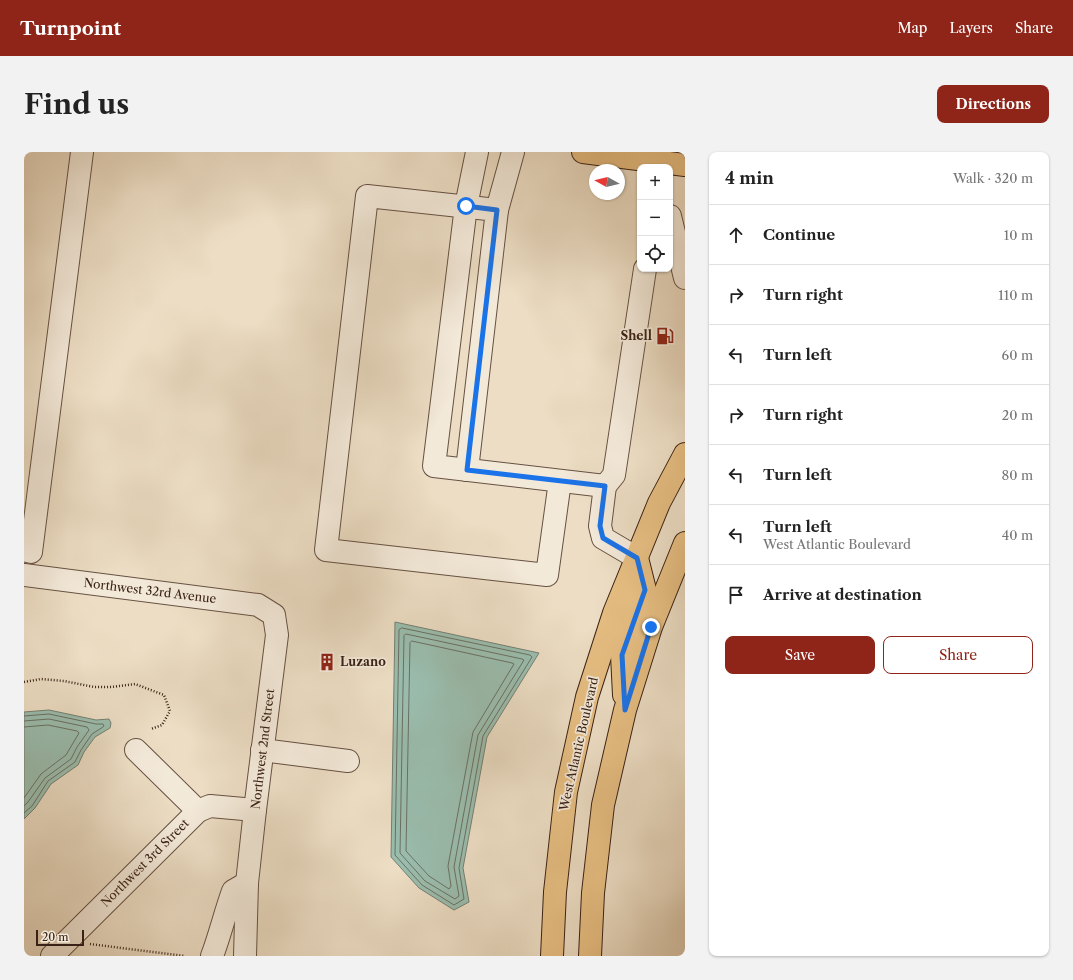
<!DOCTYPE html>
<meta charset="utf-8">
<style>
:root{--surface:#fff;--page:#f2f2f2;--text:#222;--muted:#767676;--line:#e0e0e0;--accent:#8f2418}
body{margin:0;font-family:"Libre Caslon Text",serif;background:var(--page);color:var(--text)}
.controls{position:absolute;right:12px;top:12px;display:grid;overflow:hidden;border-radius:8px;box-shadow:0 1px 3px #0004}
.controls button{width:36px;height:36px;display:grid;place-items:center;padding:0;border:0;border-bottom:1px solid var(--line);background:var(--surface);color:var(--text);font:20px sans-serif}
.compass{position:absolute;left:565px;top:12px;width:36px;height:36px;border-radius:50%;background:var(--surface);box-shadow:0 1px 3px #0004;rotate:278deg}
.scale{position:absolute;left:12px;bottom:10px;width:48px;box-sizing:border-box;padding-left:4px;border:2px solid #3a2216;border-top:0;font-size:11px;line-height:14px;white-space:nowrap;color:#3a2216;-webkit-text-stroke:3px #f3e9d9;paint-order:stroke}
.stop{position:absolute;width:12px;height:12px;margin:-9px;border:3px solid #1a73e8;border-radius:50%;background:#fff}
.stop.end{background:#1a73e8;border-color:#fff;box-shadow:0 1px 4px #0008}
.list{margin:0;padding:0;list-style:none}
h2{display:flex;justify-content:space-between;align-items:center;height:52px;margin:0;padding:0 16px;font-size:17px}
h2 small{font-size:13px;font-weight:400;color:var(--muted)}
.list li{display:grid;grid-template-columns:26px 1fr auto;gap:12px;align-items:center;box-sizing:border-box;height:60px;padding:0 16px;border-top:1px solid var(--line)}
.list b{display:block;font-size:15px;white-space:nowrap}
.list p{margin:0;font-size:13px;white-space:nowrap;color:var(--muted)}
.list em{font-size:13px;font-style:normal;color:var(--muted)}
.actions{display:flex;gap:8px;padding:12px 16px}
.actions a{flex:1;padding:9px 0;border:1px solid var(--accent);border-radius:8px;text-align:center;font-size:14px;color:var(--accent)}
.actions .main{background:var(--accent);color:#fff}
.icon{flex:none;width:22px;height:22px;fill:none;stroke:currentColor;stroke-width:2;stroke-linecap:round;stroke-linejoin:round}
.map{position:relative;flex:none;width:661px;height:804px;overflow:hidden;border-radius:8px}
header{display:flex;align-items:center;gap:24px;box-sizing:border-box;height:56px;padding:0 20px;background:var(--accent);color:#fff}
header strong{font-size:19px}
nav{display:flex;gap:22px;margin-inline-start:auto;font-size:14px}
.intro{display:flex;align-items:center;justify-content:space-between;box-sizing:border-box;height:96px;padding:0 24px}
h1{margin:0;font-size:28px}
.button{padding:10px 18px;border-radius:8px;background:var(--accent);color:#fff;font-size:14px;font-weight:700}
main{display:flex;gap:24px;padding:0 24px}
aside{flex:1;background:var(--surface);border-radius:8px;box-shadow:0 1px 3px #0004}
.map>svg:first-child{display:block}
</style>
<header>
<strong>Turnpoint</strong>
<nav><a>Map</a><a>Layers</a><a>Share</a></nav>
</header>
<div class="intro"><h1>Find us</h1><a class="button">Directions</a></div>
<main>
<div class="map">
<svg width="661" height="804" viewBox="0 0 661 804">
<rect width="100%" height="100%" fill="#ecddc4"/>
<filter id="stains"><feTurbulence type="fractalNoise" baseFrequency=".005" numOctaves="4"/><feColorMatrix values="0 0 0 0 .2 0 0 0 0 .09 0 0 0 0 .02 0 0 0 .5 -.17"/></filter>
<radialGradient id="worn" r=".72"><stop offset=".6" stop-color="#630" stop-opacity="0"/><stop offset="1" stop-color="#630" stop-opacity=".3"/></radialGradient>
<!-- water -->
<g fill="#9abdae" stroke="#747f71">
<path d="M371 470 515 501 463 585 439 716 445 750 430 758 395 736 367 705Z"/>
<path d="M25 558 72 568 85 567 87 571 86 576 71 585 60 600 54 613 27 632 11 656 0 667V560Z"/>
</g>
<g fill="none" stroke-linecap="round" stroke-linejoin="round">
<!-- shore -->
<g stroke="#6a7062" stroke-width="1">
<path d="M378 476 506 503 508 505 459 584 435 716 440 747 430 753 398 733 371 703 375 478Z"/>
<path d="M382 482 498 507 500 508 454 583 430 715 435 744 431 747 401 729 376 701 380 484Z"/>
<path d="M388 489 488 511 490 512 449 580 424 714 427 734 425 737 405 724 382 699 386 491Z"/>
<path d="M0 564 25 562 72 572H79L80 574 79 575 68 582 57 598 51 610 24 629 8 654 0 661"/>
<path d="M0 569 25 567 63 575 65 578 53 595 47 607 21 626 4 650 0 654"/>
<path d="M0 575 24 573 53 579 55 581 42 603 17 622 0 646"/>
</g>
<!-- minor casing -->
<g stroke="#665142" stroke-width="24">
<g id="minor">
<path d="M453 0 442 54 410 314 581 334 576 374 579 386 613 406"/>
<path d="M473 58 489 0"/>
<path d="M646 64 661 126"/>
<path d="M443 318 473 58 343 44 302 398 523 423 536 329"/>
<path d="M581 334 590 323 621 117"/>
<path d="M0 398 7 400 58 0"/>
<path d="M0 423 234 453 250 463 253 483 231 658 223 731 221 804"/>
<path d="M112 598 174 659"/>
<path d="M238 598 324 609"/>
<path d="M28 804 174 659 186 654 231 658"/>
<path d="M188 804C196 783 201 761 209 739L223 731"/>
</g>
</g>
<!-- major casing -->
<g stroke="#3a2216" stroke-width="24">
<g id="major">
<path d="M559 0 661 13"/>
<path d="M600 543 598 503 621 438 613 406"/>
<path d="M528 804 531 740 542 640 563 545 590 461 635 351 661 302"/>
<path d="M566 804 569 741 579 653 601 558 627 475 661 391"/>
</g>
</g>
<!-- path -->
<g stroke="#3a2216" stroke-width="2.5" stroke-dasharray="1 2" stroke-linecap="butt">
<path d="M0 530 17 527 40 529 70 535H88L111 532 140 543 146 559 138 573 127 577"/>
<path d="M66 792 161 804"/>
</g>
<!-- minor -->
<use href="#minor" stroke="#f3e9d9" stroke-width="22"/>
<!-- major -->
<use href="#major" stroke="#e6be82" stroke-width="22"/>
</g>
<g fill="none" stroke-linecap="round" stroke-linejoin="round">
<!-- route -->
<path stroke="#1a73e8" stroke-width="5" d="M442 54 473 58 443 318 581 334 576 374 579 386 613 406 621 438 598 503 601 558 627 475"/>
</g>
<!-- icons -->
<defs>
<g id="fuel-bare" transform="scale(1.38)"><path d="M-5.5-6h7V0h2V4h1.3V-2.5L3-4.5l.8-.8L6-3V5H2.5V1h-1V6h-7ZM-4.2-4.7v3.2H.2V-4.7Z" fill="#8f2418" stroke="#f3e9d9" stroke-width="2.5" paint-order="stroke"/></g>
<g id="building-bare" transform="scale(1.38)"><path d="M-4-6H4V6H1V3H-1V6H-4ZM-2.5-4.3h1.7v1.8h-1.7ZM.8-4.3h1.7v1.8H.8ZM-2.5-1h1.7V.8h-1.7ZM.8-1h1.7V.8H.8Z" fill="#8f2418" stroke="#f3e9d9" stroke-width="2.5" paint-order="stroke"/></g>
</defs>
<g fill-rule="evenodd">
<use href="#fuel-bare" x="641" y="184"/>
<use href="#building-bare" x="303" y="510"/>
</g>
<g text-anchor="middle" stroke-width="3.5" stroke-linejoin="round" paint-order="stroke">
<!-- poi labels -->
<g font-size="12" font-weight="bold" fill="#3a2216" stroke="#f3e9d9" text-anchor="end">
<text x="628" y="188">Shell</text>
<text x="316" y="514" text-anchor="start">Luzano</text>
</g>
<!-- street labels -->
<g font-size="12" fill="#3a2216" stroke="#f3e9d9">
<text transform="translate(126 439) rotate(7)" y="4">Northwest 32rd Avenue</text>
<text transform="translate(555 592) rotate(-77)" y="4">West Atlantic Boulevard</text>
<text transform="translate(239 597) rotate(-83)" y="4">Northwest 2nd Street</text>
<text transform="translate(121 711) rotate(-45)" y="4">Northwest 3rd Street</text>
</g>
</g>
<rect width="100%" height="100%" filter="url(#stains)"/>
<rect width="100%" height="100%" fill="url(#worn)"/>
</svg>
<div class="controls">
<button>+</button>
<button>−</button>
<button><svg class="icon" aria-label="locate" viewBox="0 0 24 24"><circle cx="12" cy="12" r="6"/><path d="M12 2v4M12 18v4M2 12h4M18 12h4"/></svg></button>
</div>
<svg class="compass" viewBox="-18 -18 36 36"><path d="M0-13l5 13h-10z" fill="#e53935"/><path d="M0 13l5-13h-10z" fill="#767676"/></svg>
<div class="scale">20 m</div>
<div class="stop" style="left:442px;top:54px"></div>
<div class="stop end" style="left:627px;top:475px"></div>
</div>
<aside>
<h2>4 min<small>Walk · 320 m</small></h2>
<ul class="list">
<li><svg class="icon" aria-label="ahead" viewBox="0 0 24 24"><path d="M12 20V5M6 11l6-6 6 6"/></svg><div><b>Continue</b></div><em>10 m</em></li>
<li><svg class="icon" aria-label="right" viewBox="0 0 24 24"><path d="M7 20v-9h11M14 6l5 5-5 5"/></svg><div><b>Turn right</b></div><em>110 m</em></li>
<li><svg class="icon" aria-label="left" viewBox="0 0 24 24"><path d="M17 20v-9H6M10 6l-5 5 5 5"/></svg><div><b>Turn left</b></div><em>60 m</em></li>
<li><svg class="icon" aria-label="right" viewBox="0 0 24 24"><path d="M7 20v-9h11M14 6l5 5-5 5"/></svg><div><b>Turn right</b></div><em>20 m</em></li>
<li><svg class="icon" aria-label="left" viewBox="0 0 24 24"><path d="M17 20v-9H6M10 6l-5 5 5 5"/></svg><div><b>Turn left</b></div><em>80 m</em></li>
<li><svg class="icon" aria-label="left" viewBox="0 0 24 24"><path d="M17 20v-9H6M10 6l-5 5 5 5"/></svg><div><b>Turn left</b><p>West Atlantic Boulevard</p></div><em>40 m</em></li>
<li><svg class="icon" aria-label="arrive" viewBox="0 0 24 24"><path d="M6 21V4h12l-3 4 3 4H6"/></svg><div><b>Arrive at destination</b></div></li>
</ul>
<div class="actions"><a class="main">Save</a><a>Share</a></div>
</aside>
</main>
